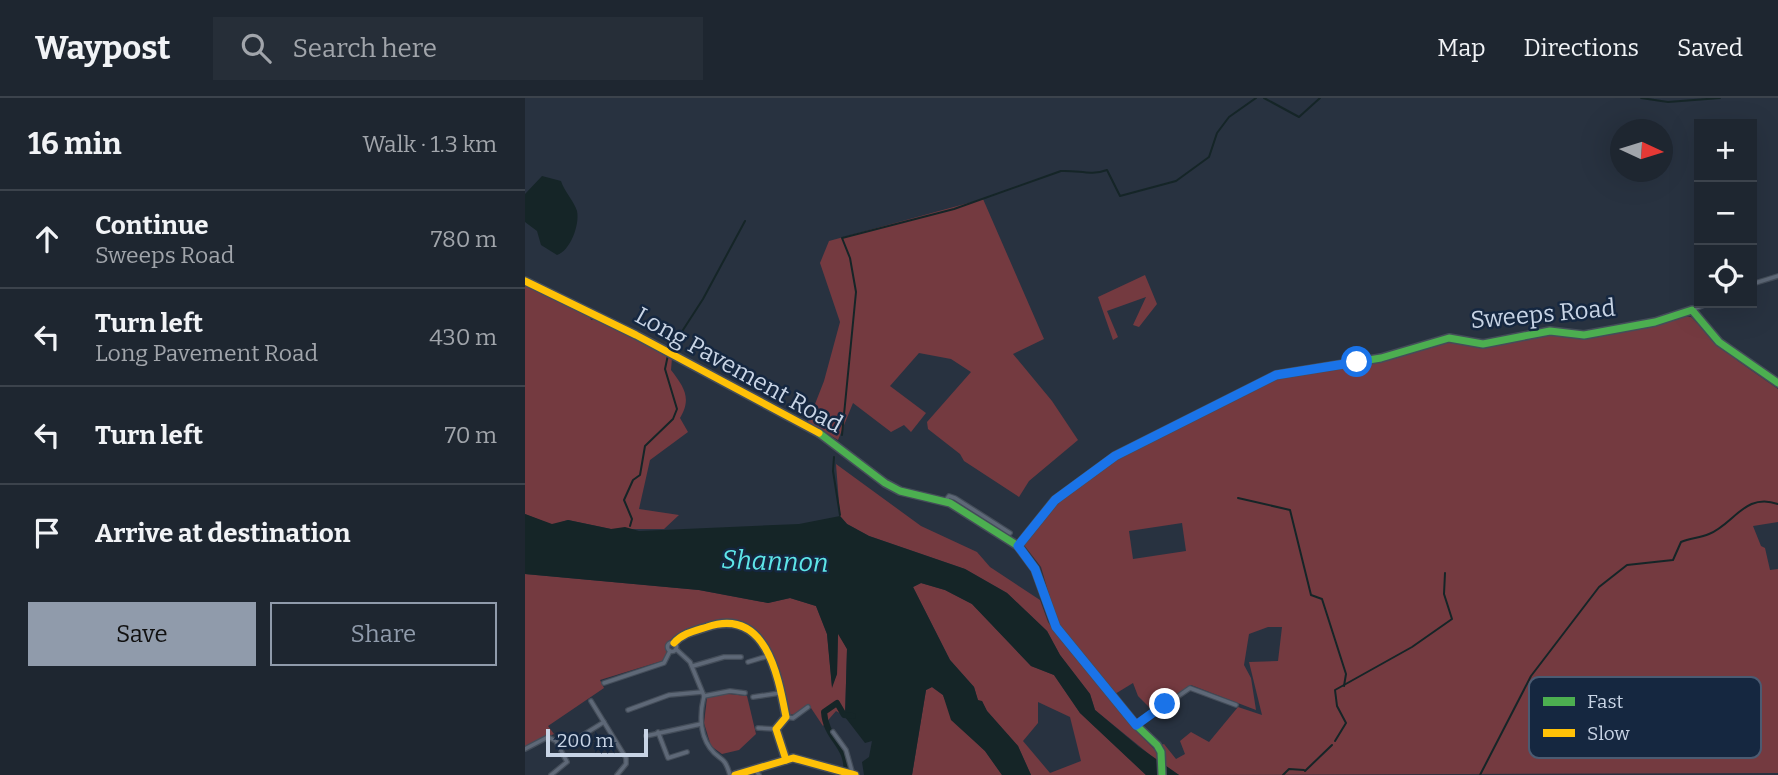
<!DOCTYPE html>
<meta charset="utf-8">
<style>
:root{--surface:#1e2630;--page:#262e38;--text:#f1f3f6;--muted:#a1a5ab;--line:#3c434c;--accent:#909bab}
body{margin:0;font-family:Bitter,serif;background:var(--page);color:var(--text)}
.controls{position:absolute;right:21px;top:21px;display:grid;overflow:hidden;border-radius:0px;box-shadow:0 7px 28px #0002}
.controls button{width:63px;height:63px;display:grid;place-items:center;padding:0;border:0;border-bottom:2px solid var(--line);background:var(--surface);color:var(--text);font:35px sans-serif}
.compass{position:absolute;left:1085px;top:21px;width:63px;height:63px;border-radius:50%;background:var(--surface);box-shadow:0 7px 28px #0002;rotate:94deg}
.scale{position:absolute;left:21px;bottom:18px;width:102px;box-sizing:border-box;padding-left:7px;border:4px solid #c8d4e5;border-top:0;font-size:19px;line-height:24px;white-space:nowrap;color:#c8d4e5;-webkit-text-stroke:5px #152740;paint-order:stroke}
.stop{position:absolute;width:21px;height:21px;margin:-16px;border:5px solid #1a73e8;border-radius:50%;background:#fff}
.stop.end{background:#1a73e8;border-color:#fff;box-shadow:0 2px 7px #0008}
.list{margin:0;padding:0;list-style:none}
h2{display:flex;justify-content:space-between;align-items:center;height:91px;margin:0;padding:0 28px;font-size:30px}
h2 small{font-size:23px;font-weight:400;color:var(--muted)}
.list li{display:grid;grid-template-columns:46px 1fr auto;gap:21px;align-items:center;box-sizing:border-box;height:98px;padding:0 28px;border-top:2px solid var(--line)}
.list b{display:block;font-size:26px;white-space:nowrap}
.list p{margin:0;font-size:23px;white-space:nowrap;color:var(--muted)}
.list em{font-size:23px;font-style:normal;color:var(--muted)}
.actions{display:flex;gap:14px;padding:21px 28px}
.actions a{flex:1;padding:16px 0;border:2px solid var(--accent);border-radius:0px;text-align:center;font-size:24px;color:var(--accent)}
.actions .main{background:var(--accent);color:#111}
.icon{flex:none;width:38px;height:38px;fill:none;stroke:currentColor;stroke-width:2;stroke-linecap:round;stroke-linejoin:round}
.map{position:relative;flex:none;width:1253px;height:677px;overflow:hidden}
header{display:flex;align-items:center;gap:42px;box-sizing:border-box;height:98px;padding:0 35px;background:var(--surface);border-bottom:2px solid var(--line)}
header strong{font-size:33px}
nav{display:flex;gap:38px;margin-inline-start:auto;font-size:24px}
.search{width:490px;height:63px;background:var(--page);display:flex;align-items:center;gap:18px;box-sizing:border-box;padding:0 24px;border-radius:0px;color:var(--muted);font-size:26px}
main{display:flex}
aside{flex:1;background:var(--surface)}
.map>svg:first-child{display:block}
</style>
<header>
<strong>Waypost</strong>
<div class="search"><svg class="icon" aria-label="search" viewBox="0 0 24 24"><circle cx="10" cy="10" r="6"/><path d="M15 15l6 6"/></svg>Search here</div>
<nav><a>Map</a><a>Directions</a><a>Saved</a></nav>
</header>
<main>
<aside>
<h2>16 min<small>Walk · 1.3 km</small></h2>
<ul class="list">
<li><svg class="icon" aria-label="ahead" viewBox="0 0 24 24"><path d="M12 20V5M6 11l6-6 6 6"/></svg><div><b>Continue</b><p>Sweeps Road</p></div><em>780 m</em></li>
<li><svg class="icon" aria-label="left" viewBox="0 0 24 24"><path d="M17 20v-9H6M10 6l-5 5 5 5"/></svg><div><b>Turn left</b><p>Long Pavement Road</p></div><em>430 m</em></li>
<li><svg class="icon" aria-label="left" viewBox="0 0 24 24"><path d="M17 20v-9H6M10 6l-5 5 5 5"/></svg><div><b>Turn left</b></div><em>70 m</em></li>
<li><svg class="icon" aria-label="arrive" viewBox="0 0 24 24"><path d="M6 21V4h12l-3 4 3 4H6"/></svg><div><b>Arrive at destination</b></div></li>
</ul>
<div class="actions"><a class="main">Save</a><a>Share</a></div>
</aside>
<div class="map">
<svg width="1253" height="677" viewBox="0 0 1253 677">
<rect width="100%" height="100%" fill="#283240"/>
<!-- green -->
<g fill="#743a40" fill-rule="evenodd">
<path d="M458 101 519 241 488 256 527 303 553 342 504 383 494 399 439 363 435 356 403 331 402 324 446 274 426 261 394 255 365 288 401 315 386 334 379 327 366 334 328 305 313 342 283 324 299 283 315 224 295 165 304 143Z"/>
<path d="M620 177 632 206 614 229 608 227 621 199 582 213 593 239 588 242 573 199Z"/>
<path d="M0 186 63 215 66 222 75 221 147 260 146 272C159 289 167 300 155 320L163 334 125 362 114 411 154 417 139 431H86L43 422 27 427 0 416Z"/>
<path d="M1159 218 1166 219 1213 263 1253 291V424L1228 428 1236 448 1240 450 1245 472 1253 471V675L654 677 638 666 636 647 639 646 651 661 660 656 655 643 666 634 684 644 713 609 737 617 724 564 753 563 757 529H743L724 536 719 567 726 580 731 612 666 587 628 613 613 598 608 585 590 596 532 524 516 469 499 447 521 416 574 370 637 335 754 279 851 262 923 242 956 247 1018 235 1051 239 1130 227ZM657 425 661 453 608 461 604 433Z"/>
<path d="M311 366 396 428 452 454 465 469 515 502 523 524 534 540 612 634 633 655 635 665 570 612 565 596 535 557 522 533 482 495 440 471 344 438 322 426 315 418Z"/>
<path d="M0 476 174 492 243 505 265 500 291 508 302 536 307 588 312 576 313 534 322 551 320 618 311 613 298 628 284 607 270 616 263 617 256 580 231 532 187 525 143 544 140 562 75 582 79 590 23 628 29 636 0 649Z"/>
<path d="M396 485 420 492 447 506 506 568 529 577 555 615 621 677H506L493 648 462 613 457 603H453L449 589 425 562 388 489ZM513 604 545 619 556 663 525 675 498 643 513 625Z"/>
<path d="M407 589 418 597 429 623 460 653 477 677H387L401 592Z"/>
<path d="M195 595 222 598 231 636 214 652 197 656 186 648 179 625 182 600Z"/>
</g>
<!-- water -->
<g fill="#152527">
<path d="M17 78 36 83C39 93 49 103 52 113 55 127 45 153 32 157L16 147 12 133 0 124V96Z"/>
<path d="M0 416 27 426 43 422 86 431 100 429 114 433 274 426 315 418 322 426 344 438 440 471 482 495 522 533 535 557 565 596 570 612 614 649 654 677H621L555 615 529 577 506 568 447 506 420 492 396 485 388 489 425 562 449 589 453 602 457 603 462 613 493 648 506 677H477L460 653 426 622 418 597 407 589 401 592 387 677H339L337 664 344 659 347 643 340 645 320 619 322 551 313 536 312 576 307 590 302 536 291 508 265 500 243 505 174 492 0 476Z"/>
</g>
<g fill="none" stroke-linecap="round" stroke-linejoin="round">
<!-- stream -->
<g stroke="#152527" stroke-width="2">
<path d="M739 0 774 19 795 0"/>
<path d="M1116 0 1143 4 1195 0"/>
<path d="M145 252 178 201 220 123"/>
<path d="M317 337 331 194 325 160 317 140 429 111 536 73C554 72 565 78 582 72L595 98 651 83 684 59 692 35 704 19 731 0"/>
<path d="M309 359 308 373 315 417"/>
<path d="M713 400 765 412 786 497 797 501 821 576 819 588"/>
<path d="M105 428 107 421 99 402 108 382 115 377 120 348 148 321 152 311 140 271 143 257"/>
<path d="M810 643 821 625 812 608 810 592 887 549 927 521 919 496 920 475"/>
<path d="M780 673 807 647"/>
<path d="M758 677 764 671 779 672"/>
<path d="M955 677 1006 578 1074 489 1102 467 1148 462 1156 444C1165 440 1175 440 1184 436 1209 426 1220 394 1253 406"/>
</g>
<!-- river -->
<path stroke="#152527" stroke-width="6" d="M321 677C325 647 301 643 299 614L312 605 319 617 328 618"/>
<!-- street casing -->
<g stroke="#444d59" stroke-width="6">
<g id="street">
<path d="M1227 186 1253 178"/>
<path d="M1167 212 1184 205"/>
<path d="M420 403 424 398 430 400 485 435"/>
<circle cx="147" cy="549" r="4.5"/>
<path d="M151 551 165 564 179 598 205 593 220 595"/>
<path d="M223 564 243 558"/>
<path d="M168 568 199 559H216"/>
<path d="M79 585 139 565 145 553"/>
<path d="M179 598C175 614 174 635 185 650 195 664 199 656 205 677"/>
<path d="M228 599 255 595"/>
<path d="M66 603 101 660V666L92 677"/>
<path d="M103 612 144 597 177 594"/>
<path d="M261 619 268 620 283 609"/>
<path d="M612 627 665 590 711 607"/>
<path d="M233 630 251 631"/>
<path d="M133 634 143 660 162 654"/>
<path d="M308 634 321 652 328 677"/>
<path d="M121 638 176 626"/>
<path d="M45 645 79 624"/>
<path d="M0 651 23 639 31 643 42 664 26 677"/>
<path d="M230 671 234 677"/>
</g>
</g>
<!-- fast casing -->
<g stroke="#444d59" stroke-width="10">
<g id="fast">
<path d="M825 265 856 260 924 240 958 246 1025 233 1059 237 1130 224 1167 212 1194 244 1253 285"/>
<path d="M294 335 360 385 375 393 425 405 493 448 510 471 531 529 611 627 632 647 636 654 637 677"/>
</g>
</g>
<!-- slow casing -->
<g stroke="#444d59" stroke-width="10">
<g id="slow">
<path d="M0 183 111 237 294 335"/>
<path d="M493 448 530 402 590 358 751 277 825 265"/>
<path d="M149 545C158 535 169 533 182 529 241 509 253 577 261 619L251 631 261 662"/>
<path d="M210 677 268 660 330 677"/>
</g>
</g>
<!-- street -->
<use href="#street" stroke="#5e6877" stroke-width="3.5"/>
<!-- fast -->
<use href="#fast" stroke="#4caf50" stroke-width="7"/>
<!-- slow -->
<use href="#slow" stroke="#ffc107" stroke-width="7"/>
</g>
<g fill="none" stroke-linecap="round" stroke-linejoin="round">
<!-- route -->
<path stroke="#1a73e8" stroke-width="9" d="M640 606 611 627 531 529 510 471 493 448 530 402 590 358 751 277 832 264"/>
</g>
<g text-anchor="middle" stroke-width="5" stroke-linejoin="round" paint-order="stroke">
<!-- street labels -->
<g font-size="24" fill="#c8d4e5" stroke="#152740">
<text transform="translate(1018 216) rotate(-5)" y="8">Sweeps Road</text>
<text transform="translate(214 272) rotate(29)" y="8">Long Pavement Road</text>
</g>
<!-- water labels -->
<g font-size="26" font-style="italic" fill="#5ee6e9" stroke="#152740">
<text transform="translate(250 463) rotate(2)" y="9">Shannon</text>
</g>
</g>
<!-- legend -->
<rect x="1004" y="579" width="232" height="81" rx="10" fill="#152740" stroke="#4b5b72" stroke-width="2"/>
<rect x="1018" y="599" width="32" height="9" fill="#4caf50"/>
<rect x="1018" y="631" width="32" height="8" fill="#ffc107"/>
<g font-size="19" fill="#c8d4e5">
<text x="1062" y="610">Fast</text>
<text x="1062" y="642">Slow</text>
</g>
</svg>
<div class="controls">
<button>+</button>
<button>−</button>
<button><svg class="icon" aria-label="locate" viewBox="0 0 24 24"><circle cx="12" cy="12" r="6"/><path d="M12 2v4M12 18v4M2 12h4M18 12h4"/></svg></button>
</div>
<svg class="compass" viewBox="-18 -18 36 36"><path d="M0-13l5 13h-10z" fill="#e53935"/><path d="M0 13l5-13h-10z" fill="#a1a5ab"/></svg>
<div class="scale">200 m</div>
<div class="stop" style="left:832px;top:264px"></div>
<div class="stop end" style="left:640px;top:606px"></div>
</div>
</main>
